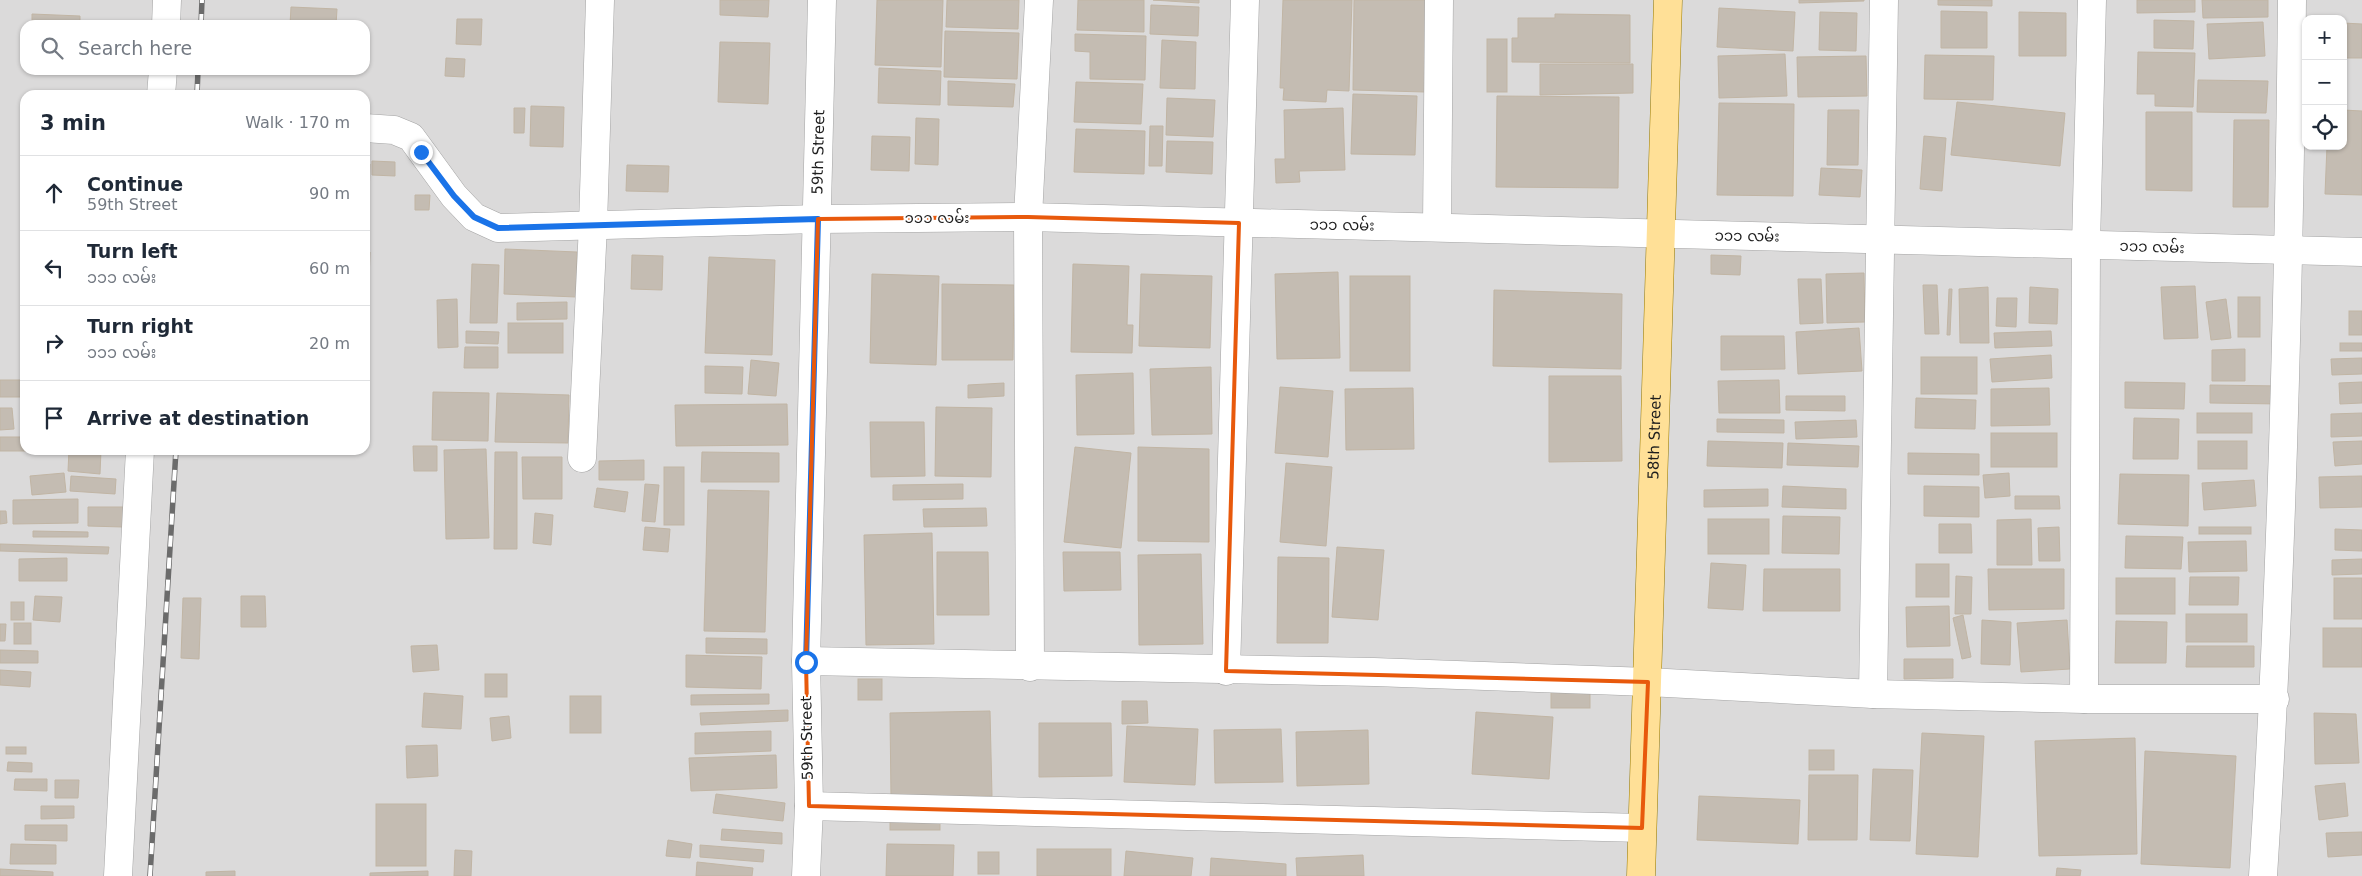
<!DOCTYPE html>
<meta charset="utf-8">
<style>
:root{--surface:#fff;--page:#f6f6f7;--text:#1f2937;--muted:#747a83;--line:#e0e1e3}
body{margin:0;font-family:"DejaVu Sans","Noto Sans Myanmar",sans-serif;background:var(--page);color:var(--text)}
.controls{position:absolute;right:15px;top:15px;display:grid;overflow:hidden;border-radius:10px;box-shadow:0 1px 4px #0004}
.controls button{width:45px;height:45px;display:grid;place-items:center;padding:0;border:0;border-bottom:1px solid var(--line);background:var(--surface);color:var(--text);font:25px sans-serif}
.stop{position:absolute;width:15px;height:15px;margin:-11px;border:4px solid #1a73e8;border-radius:50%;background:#fff}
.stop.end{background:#1a73e8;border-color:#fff;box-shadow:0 1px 5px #0008}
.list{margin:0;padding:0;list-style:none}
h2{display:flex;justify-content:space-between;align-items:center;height:65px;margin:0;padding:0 20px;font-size:21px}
h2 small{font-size:16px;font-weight:400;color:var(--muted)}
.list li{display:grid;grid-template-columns:32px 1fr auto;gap:15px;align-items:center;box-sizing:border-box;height:75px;padding:0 20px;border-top:1px solid var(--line)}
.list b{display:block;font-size:19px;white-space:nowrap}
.list p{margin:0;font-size:16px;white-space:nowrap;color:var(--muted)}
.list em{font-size:16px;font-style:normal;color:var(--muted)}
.icon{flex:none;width:28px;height:28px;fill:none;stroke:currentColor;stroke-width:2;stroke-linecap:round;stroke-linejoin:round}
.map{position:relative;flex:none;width:2362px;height:876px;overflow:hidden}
.search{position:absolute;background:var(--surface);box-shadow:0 1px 4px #0004;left:20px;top:20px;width:350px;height:55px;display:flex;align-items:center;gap:12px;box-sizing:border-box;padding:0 18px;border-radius:15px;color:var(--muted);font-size:19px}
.panel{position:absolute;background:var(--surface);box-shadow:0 1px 4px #0004;left:20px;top:90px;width:350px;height:365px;border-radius:15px}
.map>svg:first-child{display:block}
</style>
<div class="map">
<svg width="2362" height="876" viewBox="0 0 2362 876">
<rect width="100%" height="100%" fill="#efece2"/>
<!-- residential -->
<path fill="#dbdada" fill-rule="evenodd" d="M0 0H2362V876H0ZM2306 19H2343V146H2306ZM25 25H365V70H25ZM25 95H365V450H25Z"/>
<!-- building -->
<g fill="#c4bcb2" stroke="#c1b5a4">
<path d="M720 0H769L768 17 720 15Z"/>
<path d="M877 0H943L941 67 875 65Z"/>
<path d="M947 0H1019L1018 29 946 27Z"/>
<path d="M1078 0H1144V32L1077 30Z"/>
<path d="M1153 0H1199V3Z"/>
<path d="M1283 0H1352L1349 91 1327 90 1326 102 1283 100 1284 88H1280Z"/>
<path d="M1354 0H1427L1425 92 1353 90Z"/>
<path d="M1799 0H1864V1L1799 3Z"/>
<path d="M1938 0H1992V6L1938 5Z"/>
<path d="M2137 0H2195V12L2137 13Z"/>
<path d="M2202 0H2268V17L2203 18Z"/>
<path d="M1151 5 1199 7 1198 36 1150 34Z"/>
<path d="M291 7 337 9 336 25H290Z"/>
<path d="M1719 8 1795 12 1793 51 1717 47Z"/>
<path d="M1941 11 1987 12V48H1941Z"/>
<path d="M1820 12 1857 13 1856 51 1819 50Z"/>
<path d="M2019 12 2066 13V56H2019Z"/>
<path d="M32 14 80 16V25H32Z"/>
<path d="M1555 14 1630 15V63L1512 62V38H1518V18H1555Z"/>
<path d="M457 19H482L481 45 456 44Z"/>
<path d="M2154 20 2194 21 2193 49 2154 48Z"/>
<path d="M2263 22 2265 56 2209 59 2207 24Z"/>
<path d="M2343 23 2362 24V58H2343Z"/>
<path d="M945 31 1019 33 1017 79 944 77Z"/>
<path d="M1075 34 1146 36 1145 80 1090 79V52L1075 51Z"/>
<rect x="1487" y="39" width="20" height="53"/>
<path d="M1162 40 1196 42 1195 89 1160 88Z"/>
<path d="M720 42 770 43 768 104 718 102Z"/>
<path d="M2138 52 2195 53 2193 107 2155 106V94H2137Z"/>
<path d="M1785 54 1787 96 1719 98 1718 56Z"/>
<path d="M1925 55 1994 56 1993 100 1924 99Z"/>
<path d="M1866 56 1867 96 1798 97 1797 57Z"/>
<path d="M446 58 465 59 464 77 445 76Z"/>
<path d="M1540 64H1633V93L1540 95Z"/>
<path d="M879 68 941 71 940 105 878 103Z"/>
<path d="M2198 80 2268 81 2266 113 2197 112Z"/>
<path d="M948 81 1015 84 1013 107 948 105Z"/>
<path d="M1076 82 1143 84 1141 124 1074 122Z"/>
<path d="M1353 94 1417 96 1415 155 1351 154Z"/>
<path d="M1497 96 1619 97 1618 188 1496 187Z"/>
<path d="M1167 98 1215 100 1213 137 1166 135Z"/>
<path d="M1957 102 2065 113 2060 166 1951 155Z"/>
<path d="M1719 103 1794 104 1793 196 1717 195Z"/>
<path d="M531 106 564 107 563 147 530 146Z"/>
<path d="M514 108H525L524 133H514Z"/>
<path d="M1343 108 1345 170 1299 171 1300 182 1276 183 1275 159H1285L1284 110Z"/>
<path d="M1828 110H1859L1858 165H1827Z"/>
<path d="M2343 110 2362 111V195L2325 194 2327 146H2343Z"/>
<path d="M2146 112H2192V191L2146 190Z"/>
<path d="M916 118 939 119 938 165 915 164Z"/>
<path d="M2234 120H2269L2268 207H2233Z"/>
<path d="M1150 126H1163L1162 166H1149Z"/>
<path d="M1076 129 1145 131 1144 174 1074 172Z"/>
<path d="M872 136 910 137 909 171 871 170Z"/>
<path d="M1924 136 1946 138 1942 191 1920 189Z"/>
<path d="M1167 141 1213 142 1212 174 1166 172Z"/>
<path d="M372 161 395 162V176L372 175Z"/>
<path d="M365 164H370L368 234H365Z"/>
<path d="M627 165 669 166 668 192 626 191Z"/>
<path d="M1821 168 1862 170 1860 197 1819 195Z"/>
<path d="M415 195H430L429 210H415Z"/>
<path d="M505 249 577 252 576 297 504 294Z"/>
<path d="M365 252H370L368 313 365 312Z"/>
<path d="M632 255 663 256 662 290 631 289Z"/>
<path d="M1711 255 1741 256 1740 275 1711 274Z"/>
<path d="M709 257 775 260 772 355 705 353Z"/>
<path d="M472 264 499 265 497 323H470Z"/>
<path d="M1073 264 1129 266 1127 325H1133L1132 353 1071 352Z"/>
<path d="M1338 272 1340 358 1277 359 1275 274Z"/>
<path d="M1864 273 1865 322 1827 323 1826 274Z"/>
<path d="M872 274 939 276 936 365 870 363Z"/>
<path d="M1141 274 1212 276 1210 348 1139 346Z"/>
<rect x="1350" y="276" width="60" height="95"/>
<path d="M1798 279H1821L1823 323 1800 324Z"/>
<path d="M942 284 1014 285 1013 360H942Z"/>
<path d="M1923 285H1937L1939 334H1925Z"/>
<path d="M2195 286 2198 338 2164 339 2161 287Z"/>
<path d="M1988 287 1989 343H1960L1959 289Z"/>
<path d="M2030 287 2058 289 2057 324 2029 323Z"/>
<path d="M1949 289H1952L1950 335H1947Z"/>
<path d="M1494 290 1622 294 1621 369 1493 366Z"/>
<rect x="2238" y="297" width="22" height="40"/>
<path d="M1997 298H2017L2016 327 1996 326Z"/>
<path d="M457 299 458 347 438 348 437 300Z"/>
<path d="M2226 299 2231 338 2211 340 2206 302Z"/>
<path d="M567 302V319L517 320V303Z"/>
<rect x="2349" y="311" width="13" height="24"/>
<rect x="508" y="323" width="55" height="30"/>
<path d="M1859 328 1862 371 1798 374 1796 332Z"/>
<path d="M466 331 499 332 498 344 466 343Z"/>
<path d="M2051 331 2052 346 1995 348 1994 333Z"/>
<path d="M1721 336H1784L1785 369 1721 370Z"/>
<rect x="2340" y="343" width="22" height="8"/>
<path d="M465 347H498V368H464Z"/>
<path d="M2245 349V381H2212V350Z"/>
<path d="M2051 355 2052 378 1992 382 1990 359Z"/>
<rect x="1921" y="357" width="56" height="37"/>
<path d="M2362 358V374L2332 375 2331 359Z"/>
<path d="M751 360 779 363 776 396 748 394Z"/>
<path d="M705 366 743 367 742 394 705 393Z"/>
<path d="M1211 367 1212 434 1152 435 1150 369Z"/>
<path d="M1133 373 1134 434 1077 435 1076 375Z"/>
<path d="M1549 376H1621L1622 461 1549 462Z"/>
<rect x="0" y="380" width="25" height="17"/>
<path d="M1779 380 1780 413H1719L1718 381Z"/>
<path d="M2125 382 2185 383 2184 409 2125 408Z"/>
<path d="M2362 382V403L2340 404 2339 383Z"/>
<path d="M1004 383V396L968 398V385Z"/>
<path d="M2210 385 2281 386V404L2210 403Z"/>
<path d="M1280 387 1333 391 1328 457 1275 453Z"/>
<path d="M1413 388 1414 449 1346 450 1345 389Z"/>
<path d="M2049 388 2050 425 1991 426V389Z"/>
<path d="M433 392 489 393 488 441 432 440Z"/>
<path d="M497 393 569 395 568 443 495 442Z"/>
<path d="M1786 396H1845V411L1786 410Z"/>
<path d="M1916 398 1976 400 1975 429 1915 428Z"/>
<path d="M787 404 788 445 676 446 675 405Z"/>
<path d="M936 407 992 408 991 477 935 476Z"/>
<path d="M0 408H12L14 429 0 430Z"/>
<rect x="2197" y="413" width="55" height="20"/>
<path d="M2362 413V436L2331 437V414Z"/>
<path d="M2134 418 2179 419 2178 459H2133Z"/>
<path d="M1717 419 1784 420V433L1717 432Z"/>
<path d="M1856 420 1857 437 1796 439 1795 422Z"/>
<path d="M870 422H924L925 476 871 477Z"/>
<rect x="1991" y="433" width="66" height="34"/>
<path d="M0 437H25V450L29 451H0Z"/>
<path d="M1708 441 1783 443 1782 468 1707 466Z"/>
<rect x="2198" y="441" width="49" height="28"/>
<path d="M2362 441V464L2335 466 2333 442Z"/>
<path d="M1788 443 1859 446 1858 467 1787 465Z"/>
<path d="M413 446H437V471H414Z"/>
<path d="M1075 447 1131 453 1121 548 1064 542Z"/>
<path d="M1138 447 1209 449V542L1138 541Z"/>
<path d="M486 449 489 538 446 539 444 450Z"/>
<path d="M69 450H101L100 474 68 471Z"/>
<path d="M495 452H517V549H494Z"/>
<path d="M702 452 779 453V482H701Z"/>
<path d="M1908 453 1979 454V475L1908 474Z"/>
<path d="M522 457H562V499H523Z"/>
<path d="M644 460V480H599V461Z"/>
<path d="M1286 463 1332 467 1326 546 1280 542Z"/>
<rect x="664" y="467" width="20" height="58"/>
<path d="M64 473 66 492 32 495 30 476Z"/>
<path d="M2009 473 2010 496 1985 498 1983 475Z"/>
<path d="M2120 474 2189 475 2188 526 2118 524Z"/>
<path d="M71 476 116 479 115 494 70 491Z"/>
<path d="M2362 476V507L2320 508 2319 477Z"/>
<path d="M2254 480 2256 506 2204 510 2202 483Z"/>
<path d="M645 484 659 485 655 522 642 521Z"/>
<path d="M963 484V499L893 500V485Z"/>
<path d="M1783 486 1846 489V509L1782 507Z"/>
<path d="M1924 486 1979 487V517L1924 516Z"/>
<path d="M597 488 628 492 625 512 594 507Z"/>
<path d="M1768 489V506L1704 507V490Z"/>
<path d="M708 490 769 491 765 632 704 631Z"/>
<path d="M2015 496H2059L2060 509H2015Z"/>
<path d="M78 499V523L13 524V500Z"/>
<path d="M88 507H123V527L88 526Z"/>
<path d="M986 508 987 526 924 527 923 509Z"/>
<path d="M0 511H6L7 523 0 524Z"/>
<path d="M535 513 553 515 551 545 533 543Z"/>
<path d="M1783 516 1840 517 1839 554 1782 553Z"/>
<rect x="1708" y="519" width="61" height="35"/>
<path d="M2031 519 2032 565H1997V520Z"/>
<path d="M1939 524H1971L1972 553H1939Z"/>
<path d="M645 527 670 529 668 552 643 550Z"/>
<path d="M2059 527 2060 561H2039L2038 528Z"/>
<rect x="2199" y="527" width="52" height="7"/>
<path d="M2335 529 2362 530V551L2335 550Z"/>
<path d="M33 531 88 532V537H33Z"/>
<path d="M932 533 934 644 866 645 864 535Z"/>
<path d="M2126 536 2183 537 2181 569 2125 568Z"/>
<path d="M2246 541 2247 571 2189 572 2188 542Z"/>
<path d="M0 544 109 547 108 554 0 551Z"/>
<path d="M1337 547 1384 550 1378 620 1332 617Z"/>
<path d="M937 552H988L989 615H937Z"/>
<path d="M1063 552H1120L1121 590 1064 591Z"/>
<path d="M1201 554 1203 644 1139 645 1138 555Z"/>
<path d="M1278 557 1329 558 1328 643H1277Z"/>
<path d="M67 558V581H19V559Z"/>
<path d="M2362 559V574L2332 575V560Z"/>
<path d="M1711 563 1746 565 1743 610 1708 608Z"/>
<rect x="1916" y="564" width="33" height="33"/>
<path d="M1764 569H1840V611H1763Z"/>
<path d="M1988 569H2064V609L1989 610Z"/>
<path d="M1956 576 1972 577 1971 614H1955Z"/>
<path d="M2190 577H2239L2238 605H2189Z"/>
<rect x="2116" y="578" width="59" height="36"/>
<rect x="2334" y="578" width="28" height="41"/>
<path d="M35 596 62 597 60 622 33 620Z"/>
<path d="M241 596H265L266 627H241Z"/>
<path d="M183 598H201L199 659 181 658Z"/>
<rect x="11" y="602" width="13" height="18"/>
<path d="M1949 606 1950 646 1907 647 1906 607Z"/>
<rect x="2186" y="614" width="61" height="28"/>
<path d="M1963 615 1971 657 1962 659 1953 618Z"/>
<path d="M1982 620 2011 622 2010 665 1981 664Z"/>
<path d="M2067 620 2070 669 2021 672 2017 623Z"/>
<path d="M2116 621 2167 622 2166 663H2115Z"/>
<rect x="14" y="623" width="17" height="21"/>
<path d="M0 624H6L5 641H0Z"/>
<rect x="2323" y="628" width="39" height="39"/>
<path d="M706 638 767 639V654L706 653Z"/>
<path d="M437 645 439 670 413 672 411 646Z"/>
<path d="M2187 646H2254V667H2186Z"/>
<path d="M0 650 38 651V663H0Z"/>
<path d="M686 655 762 657 761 689 686 687Z"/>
<path d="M1904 659H1953V678L1904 679Z"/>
<path d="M0 670 31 672 30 687 0 685Z"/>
<rect x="485" y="674" width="22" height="23"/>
<rect x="858" y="679" width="24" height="21"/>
<rect x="1551" y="686" width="39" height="22"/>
<path d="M424 693 463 696 461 729 422 727Z"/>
<path d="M769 694V704L691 705V695Z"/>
<rect x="570" y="696" width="31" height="37"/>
<path d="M1122 701H1147L1148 723 1122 724Z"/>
<path d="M788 710V721L701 725 700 713Z"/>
<path d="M990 711 992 796 891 798 890 713Z"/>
<path d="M1476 712 1553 717 1549 779 1472 774Z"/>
<path d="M2314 713 2356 714 2359 763 2315 764Z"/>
<path d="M509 716 511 738 492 741 490 718Z"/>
<path d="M1039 723H1111L1112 776 1039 777Z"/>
<path d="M1127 726 1198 729 1195 785 1124 782Z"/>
<path d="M1281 729 1283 782 1215 783 1214 730Z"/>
<path d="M1368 730 1369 784 1297 786 1296 732Z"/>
<path d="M771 731V751L695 754V733Z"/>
<path d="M1922 733 1984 736 1978 857 1916 854Z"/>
<path d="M2135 738 2137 854 2039 856 2035 741Z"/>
<path d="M437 745 438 776 407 778 406 746Z"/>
<rect x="6" y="747" width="20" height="7"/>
<rect x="1809" y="750" width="25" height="20"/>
<path d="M2145 751 2236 756 2230 868 2141 864Z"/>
<path d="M776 755 777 788 691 791 689 758Z"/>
<path d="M8 762 32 763V772L7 771Z"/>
<path d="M1873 769 1913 770 1910 841 1870 840Z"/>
<path d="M1809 775H1858L1857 840H1808Z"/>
<path d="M15 779H47V791L14 790Z"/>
<path d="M55 780H79L78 798H55Z"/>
<path d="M2345 783 2348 816 2319 820 2315 786Z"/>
<path d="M716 794 785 803 783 821 713 813Z"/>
<path d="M1699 796 1800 800 1798 844 1697 840Z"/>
<rect x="376" y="804" width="50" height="62"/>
<path d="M41 806H74V818L41 819Z"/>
<rect x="890" y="819" width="50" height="11"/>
<path d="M25 825H67V841L25 840Z"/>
<path d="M722 829 782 833V844L721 840Z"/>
<path d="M2362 832V855L2328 857 2326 833Z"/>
<path d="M668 840 692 844 690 858 666 856Z"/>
<path d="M11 844 56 845V864H10Z"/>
<path d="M887 844 954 845 953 876H886Z"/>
<path d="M700 845 764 850 763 862 700 857Z"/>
<rect x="1037" y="849" width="74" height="27"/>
<path d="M455 850 472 851 471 876H454Z"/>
<path d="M1126 851 1193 858 1191 876H1124Z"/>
<rect x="978" y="852" width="21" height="22"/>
<path d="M1363 855 1364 876H1297L1296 858Z"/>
<path d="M1211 858 1286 864V876H1210Z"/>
<path d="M697 862 753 868 752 876H696Z"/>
<path d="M2057 868 2081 870 2080 876H2056Z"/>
<path d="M0 869 53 872V876H0Z"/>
<path d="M235 871V876H206V872Z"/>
<path d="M428 871V876H370V873Z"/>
</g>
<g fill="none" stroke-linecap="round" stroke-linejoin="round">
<!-- minor casing -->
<g stroke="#a4a4a4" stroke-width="29">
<g id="minor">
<path d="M166 25 167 0"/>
<path d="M161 95 163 70"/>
<path d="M365 128 394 130 411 137 454 196 474 217 498 228 818 219 1028 217 2362 252"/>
<path d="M1437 227 1439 0"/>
<path d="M582 458 593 225 600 0"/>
<path d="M806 661 1374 672 1648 682 1873 694 2084 699H2275"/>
<path d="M1030 667 1028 217 1039 0"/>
<path d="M1226 671 1245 0"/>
<path d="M1873 694 1884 0"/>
<path d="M2084 699 2086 245 2092 0"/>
<path d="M809 806 1642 828"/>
<path d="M118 876 140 450"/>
<path id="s1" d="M806 876 809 806 806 661 822 0"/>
<path d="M2263 876C2282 584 2289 292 2292 0"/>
</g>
</g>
<!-- major casing -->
<g stroke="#967900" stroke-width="29">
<g id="major">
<path id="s2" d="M1641 876 1668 0"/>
</g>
</g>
<!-- minor -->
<use href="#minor" stroke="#fff" stroke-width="28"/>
<!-- major -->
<use href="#major" stroke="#ffe097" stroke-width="28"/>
<!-- rail casing -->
<g stroke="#6b6b6b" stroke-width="5.5">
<g id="rail">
<path d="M201 25 202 0"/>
<path d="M197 95 198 70"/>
<path d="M150 876 176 450"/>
</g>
</g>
<!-- rail -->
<use href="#rail" stroke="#fff" stroke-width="4" stroke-dasharray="11" stroke-linecap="butt"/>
</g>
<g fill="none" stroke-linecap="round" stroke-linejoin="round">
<!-- route -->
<path stroke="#1a73e8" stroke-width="6" d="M421 152 454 196 474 217 498 228 818 219 806 662"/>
</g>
<!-- marked area -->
<path fill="none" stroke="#e8590c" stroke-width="4" stroke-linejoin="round" d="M1028 217 1239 223 1226 671 1648 682 1642 828 809 806 806 661 818 219Z"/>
<g text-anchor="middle" stroke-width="4" stroke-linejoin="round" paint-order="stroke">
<!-- street labels -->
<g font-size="15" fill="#1d1d1d" stroke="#fff">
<text dy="5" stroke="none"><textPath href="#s1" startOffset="724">59th Street</textPath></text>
<text x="937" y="223">၁၁၁ လမ်း</text>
<text transform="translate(1342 225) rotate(1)" y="5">၁၁၁ လမ်း</text>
<text transform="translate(1747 236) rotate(1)" y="5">၁၁၁ လမ်း</text>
<text transform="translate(2152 247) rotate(2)" y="5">၁၁၁ လမ်း</text>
<text dy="5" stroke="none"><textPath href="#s2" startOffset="439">58th Street</textPath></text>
<text transform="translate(807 738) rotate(-91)" y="5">59th Street</text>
</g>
</g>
</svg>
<div class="controls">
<button>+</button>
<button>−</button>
<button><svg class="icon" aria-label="locate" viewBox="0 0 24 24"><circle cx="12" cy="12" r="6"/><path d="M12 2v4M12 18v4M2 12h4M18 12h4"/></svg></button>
</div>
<div class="stop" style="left:806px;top:662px"></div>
<div class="stop end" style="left:421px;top:152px"></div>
<div class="search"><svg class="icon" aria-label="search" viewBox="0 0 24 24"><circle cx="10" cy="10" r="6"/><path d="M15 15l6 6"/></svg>Search here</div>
<section class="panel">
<h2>3 min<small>Walk · 170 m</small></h2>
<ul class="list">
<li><svg class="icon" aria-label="ahead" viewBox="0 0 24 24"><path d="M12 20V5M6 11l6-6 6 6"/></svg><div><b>Continue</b><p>59th Street</p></div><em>90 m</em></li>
<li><svg class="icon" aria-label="left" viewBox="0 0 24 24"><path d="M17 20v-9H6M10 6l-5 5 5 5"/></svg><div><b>Turn left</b><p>၁၁၁ လမ်း</p></div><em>60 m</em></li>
<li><svg class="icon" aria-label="right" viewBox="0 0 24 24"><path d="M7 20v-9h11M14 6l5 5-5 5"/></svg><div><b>Turn right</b><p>၁၁၁ လမ်း</p></div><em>20 m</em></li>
<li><svg class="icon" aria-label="arrive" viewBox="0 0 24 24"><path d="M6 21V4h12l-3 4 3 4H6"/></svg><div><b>Arrive at destination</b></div></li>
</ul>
</section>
</div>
